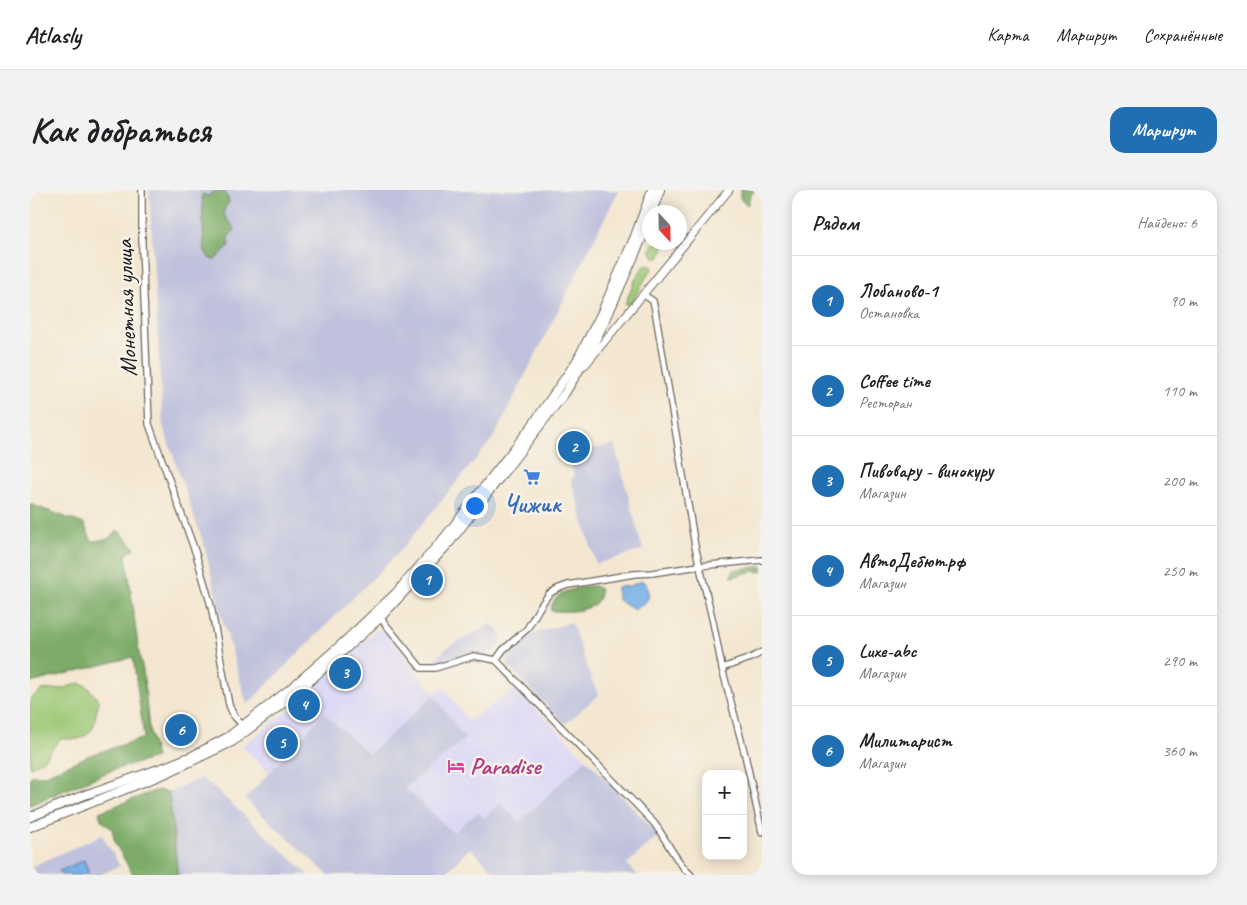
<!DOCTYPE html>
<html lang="ru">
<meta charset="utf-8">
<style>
:root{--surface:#fff;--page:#f2f2f2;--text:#202124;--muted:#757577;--line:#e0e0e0;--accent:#1f6fb2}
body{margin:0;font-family:Caveat,sans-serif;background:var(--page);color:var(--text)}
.controls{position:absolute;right:15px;bottom:15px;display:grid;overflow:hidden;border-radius:10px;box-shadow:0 2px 12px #0003}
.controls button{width:45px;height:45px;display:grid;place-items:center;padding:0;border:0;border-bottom:1px solid var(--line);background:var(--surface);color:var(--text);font:25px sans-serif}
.compass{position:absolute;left:612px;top:15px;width:45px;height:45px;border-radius:50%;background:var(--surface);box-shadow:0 2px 12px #0003;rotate:158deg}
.you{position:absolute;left:444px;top:315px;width:18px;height:18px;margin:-12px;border:4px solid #fff;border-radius:50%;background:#1a73e8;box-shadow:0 0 0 8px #1a73e833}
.badge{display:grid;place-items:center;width:32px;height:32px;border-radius:50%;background:var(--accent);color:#fff;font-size:16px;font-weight:700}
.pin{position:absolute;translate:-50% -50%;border:2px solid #fff;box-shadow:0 1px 5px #0006}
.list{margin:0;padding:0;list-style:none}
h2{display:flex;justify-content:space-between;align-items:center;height:65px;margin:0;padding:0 20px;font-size:21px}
h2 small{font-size:16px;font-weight:400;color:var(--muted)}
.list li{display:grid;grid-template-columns:32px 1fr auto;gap:15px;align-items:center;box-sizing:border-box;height:90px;padding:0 20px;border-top:1px solid var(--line)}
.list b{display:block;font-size:19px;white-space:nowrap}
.list p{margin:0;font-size:16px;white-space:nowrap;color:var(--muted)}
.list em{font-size:16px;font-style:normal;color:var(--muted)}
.map{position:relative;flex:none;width:732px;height:685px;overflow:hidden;border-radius:15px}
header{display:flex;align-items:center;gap:30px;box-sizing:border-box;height:70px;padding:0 25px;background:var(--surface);border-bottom:1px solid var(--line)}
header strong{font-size:24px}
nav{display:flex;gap:28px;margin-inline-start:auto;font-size:18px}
.intro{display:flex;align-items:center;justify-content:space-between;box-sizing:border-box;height:120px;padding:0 30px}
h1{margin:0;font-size:35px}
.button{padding:12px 22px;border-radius:15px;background:var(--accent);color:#fff;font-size:18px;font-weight:700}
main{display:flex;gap:30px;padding:0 30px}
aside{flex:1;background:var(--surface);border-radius:15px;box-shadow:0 2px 12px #0003}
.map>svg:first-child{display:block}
</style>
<header>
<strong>Atlasly</strong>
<nav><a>Карта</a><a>Маршрут</a><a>Сохранённые</a></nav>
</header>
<div class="intro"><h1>Как добраться</h1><a class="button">Маршрут</a></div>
<main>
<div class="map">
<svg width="732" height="685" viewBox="0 0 732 685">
<rect width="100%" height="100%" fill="#f7f3e8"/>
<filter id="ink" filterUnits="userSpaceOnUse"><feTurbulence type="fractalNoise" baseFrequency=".02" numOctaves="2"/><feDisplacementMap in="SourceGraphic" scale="10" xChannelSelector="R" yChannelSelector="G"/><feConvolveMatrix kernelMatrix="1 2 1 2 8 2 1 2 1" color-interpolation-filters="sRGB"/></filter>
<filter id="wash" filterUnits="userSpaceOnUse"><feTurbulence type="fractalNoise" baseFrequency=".0096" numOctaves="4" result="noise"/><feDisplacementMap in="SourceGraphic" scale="20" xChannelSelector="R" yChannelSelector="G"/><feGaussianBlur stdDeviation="1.12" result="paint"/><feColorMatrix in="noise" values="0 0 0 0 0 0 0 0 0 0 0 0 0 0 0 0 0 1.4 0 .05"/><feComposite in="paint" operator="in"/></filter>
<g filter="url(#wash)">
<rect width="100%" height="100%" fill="#f4e7d1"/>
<!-- built -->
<path fill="#dad6f7" d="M347 439 357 444 404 504 413 497 439 531 486 498 556 569 489 632 454 628 448 622 423 642 375 598 435 549 404 505 339 565 294 523 239 582 212 556 263 517Z"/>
<!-- industrial -->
<g fill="#c0c2dd">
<path d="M119 0H589L464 247 370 361 217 515 191 424 174 355 133 236Z"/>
<path d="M584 254 613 360 566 374 541 290 544 287 540 269 563 259Z"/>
<path d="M541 432 564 496 569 505 535 534 477 475 479 472 475 467 503 444Z"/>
<path d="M461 434 468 439 472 448V453L463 462 457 464H432L409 475 405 469 415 459Z"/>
<path d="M404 505 435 549 375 598 423 642 448 622 454 628 470 613 489 632 556 569 629 645 597 674 608 685H468L440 658 414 685H298L215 609 294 523 339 564Z"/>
<path d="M171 587 184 598 279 685H148L139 602Z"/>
<path d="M72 645 90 676 69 685H6L2 676Z"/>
</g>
<!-- green -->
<g fill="#9cc876" stroke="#5c7249">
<path d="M624 53H639L633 59 629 68 624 67C620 62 620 58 624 53Z"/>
<path d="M618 75 623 77 622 79C613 91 608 103 600 115L595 114 605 90 613 77Z"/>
<path d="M49 493 57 496 69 511 63 538 57 545 49 549H30L13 570 0 577V509L12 500 31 499Z"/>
</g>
<!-- forest -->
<g fill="#7dac67" stroke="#4c6442">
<path d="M190 0 195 2 199 11C198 14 196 16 195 18 190 27 203 32 205 40L198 47 199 56 185 70 180 69 174 60 172 4 178 6 182 3Z"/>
<path d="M710 0H725L720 6 718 15 713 12 710 8Z"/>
<path d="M0 314 54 334 62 351 78 349 88 340 105 358 96 365 109 463 113 480 119 538 126 568 83 580 0 615V587L4 585 13 586 60 565 114 548 103 467 0 493Z"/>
<path d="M732 376V382C721 379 712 386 701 387L703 380Z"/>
<path d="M558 396H565L570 399C572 423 539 422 521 421 523 400 542 400 558 396Z"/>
<path d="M127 600 139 602 148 685H106L102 683 85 653 82 639 71 630 69 622Z"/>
</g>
<!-- water -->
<g fill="#78b0e7" stroke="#4a6682">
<path d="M611 391 616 393 619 407 613 415 604 420 588 410 586 400 588 396 597 397Z"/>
<path d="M54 670 59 682 52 685H31L29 681Z"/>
</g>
</g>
<g filter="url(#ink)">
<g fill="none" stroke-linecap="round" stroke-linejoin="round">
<!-- minor casing -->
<g stroke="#68635b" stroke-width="8">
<g id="minor">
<path d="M112 0V56L119 234 166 364 181 416 199 515 204 526 215 538"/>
<path d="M614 105 623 111 625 120 665 356 683 432 692 478 715 565 732 642"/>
<path d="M348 425 391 478H405L444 466 466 470"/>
<path d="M692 478 721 468 732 462"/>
<path d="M661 685C645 671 637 650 624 633L466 470 473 460 497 439 511 415 519 404 527 399 538 395 604 384 622 383 669 376 732 370"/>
</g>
</g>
<!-- tertiary casing -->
<g stroke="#68635b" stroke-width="9">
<path id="tertiary" d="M555 175 699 0"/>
</g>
<!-- secondary casing -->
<g stroke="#68635b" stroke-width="10">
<g id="secondary">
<path d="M622 22 630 0"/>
<path d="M0 627 52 606 137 576 162 566 198 547 260 499 314 452 366 403 414 348 501 237 546 172 571 124 605 46 622 0"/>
<path d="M0 637 139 582 202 552 264 505 350 428 420 352 535 203 556 169 577 127 620 30"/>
</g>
</g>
<!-- minor -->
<use href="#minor" stroke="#fff" stroke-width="5.5"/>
<!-- tertiary -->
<use href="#tertiary" stroke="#fff" stroke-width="7"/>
<!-- secondary -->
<use href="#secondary" stroke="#fff" stroke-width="8"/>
</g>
</g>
<!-- icons -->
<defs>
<g id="supermarket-bare" transform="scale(1.35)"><path d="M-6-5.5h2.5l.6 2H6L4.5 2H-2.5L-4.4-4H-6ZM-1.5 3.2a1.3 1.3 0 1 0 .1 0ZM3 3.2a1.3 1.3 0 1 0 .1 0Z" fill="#3f7fe0" stroke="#f7f3e8" stroke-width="2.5" paint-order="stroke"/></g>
<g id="hotel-bare" transform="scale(1.35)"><path d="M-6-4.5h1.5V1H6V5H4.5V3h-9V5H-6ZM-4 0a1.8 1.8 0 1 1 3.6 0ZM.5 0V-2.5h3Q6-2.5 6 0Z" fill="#d1479c" stroke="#f7f3e8" stroke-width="2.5" paint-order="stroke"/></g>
</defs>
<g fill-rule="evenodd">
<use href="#supermarket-bare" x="502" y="287"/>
<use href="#hotel-bare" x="426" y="576"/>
</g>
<g text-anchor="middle" stroke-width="5" stroke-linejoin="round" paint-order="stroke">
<!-- street labels -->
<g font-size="24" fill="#1c1c1c" stroke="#f7f3e8">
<text transform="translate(96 118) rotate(-92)" y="8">Монетная улица</text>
</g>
<!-- shop labels -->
<g font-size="24" font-weight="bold" fill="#366cbe" stroke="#f7f3e8">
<text x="502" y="322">Чижик</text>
</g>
<!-- hotel labels -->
<g font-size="24" font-weight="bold" fill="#b23c85" stroke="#f7f3e8" text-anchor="start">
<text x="440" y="584">Paradise</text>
</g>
</g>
</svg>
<div class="controls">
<button>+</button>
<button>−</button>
</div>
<svg class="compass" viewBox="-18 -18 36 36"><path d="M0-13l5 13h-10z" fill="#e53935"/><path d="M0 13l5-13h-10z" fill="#757577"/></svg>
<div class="you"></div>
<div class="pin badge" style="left:397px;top:390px">1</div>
<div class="pin badge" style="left:544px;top:257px">2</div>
<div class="pin badge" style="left:315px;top:483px">3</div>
<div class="pin badge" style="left:274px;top:515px">4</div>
<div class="pin badge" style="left:252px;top:553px">5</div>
<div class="pin badge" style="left:151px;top:540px">6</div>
</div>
<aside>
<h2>Рядом<small>Найдено: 6</small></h2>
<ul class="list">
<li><span class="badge">1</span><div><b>Лобаново-1</b><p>Остановка</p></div><em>90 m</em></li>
<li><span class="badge">2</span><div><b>Coffee time</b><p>Ресторан</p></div><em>110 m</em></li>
<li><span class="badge">3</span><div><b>Пивовару - винокуру</b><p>Магазин</p></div><em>200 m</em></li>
<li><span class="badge">4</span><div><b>АвтоДебют.рф</b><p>Магазин</p></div><em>250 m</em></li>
<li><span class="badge">5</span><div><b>Luxe-abc</b><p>Магазин</p></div><em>290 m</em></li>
<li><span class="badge">6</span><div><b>Милитарист</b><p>Магазин</p></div><em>360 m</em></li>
</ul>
</aside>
</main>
